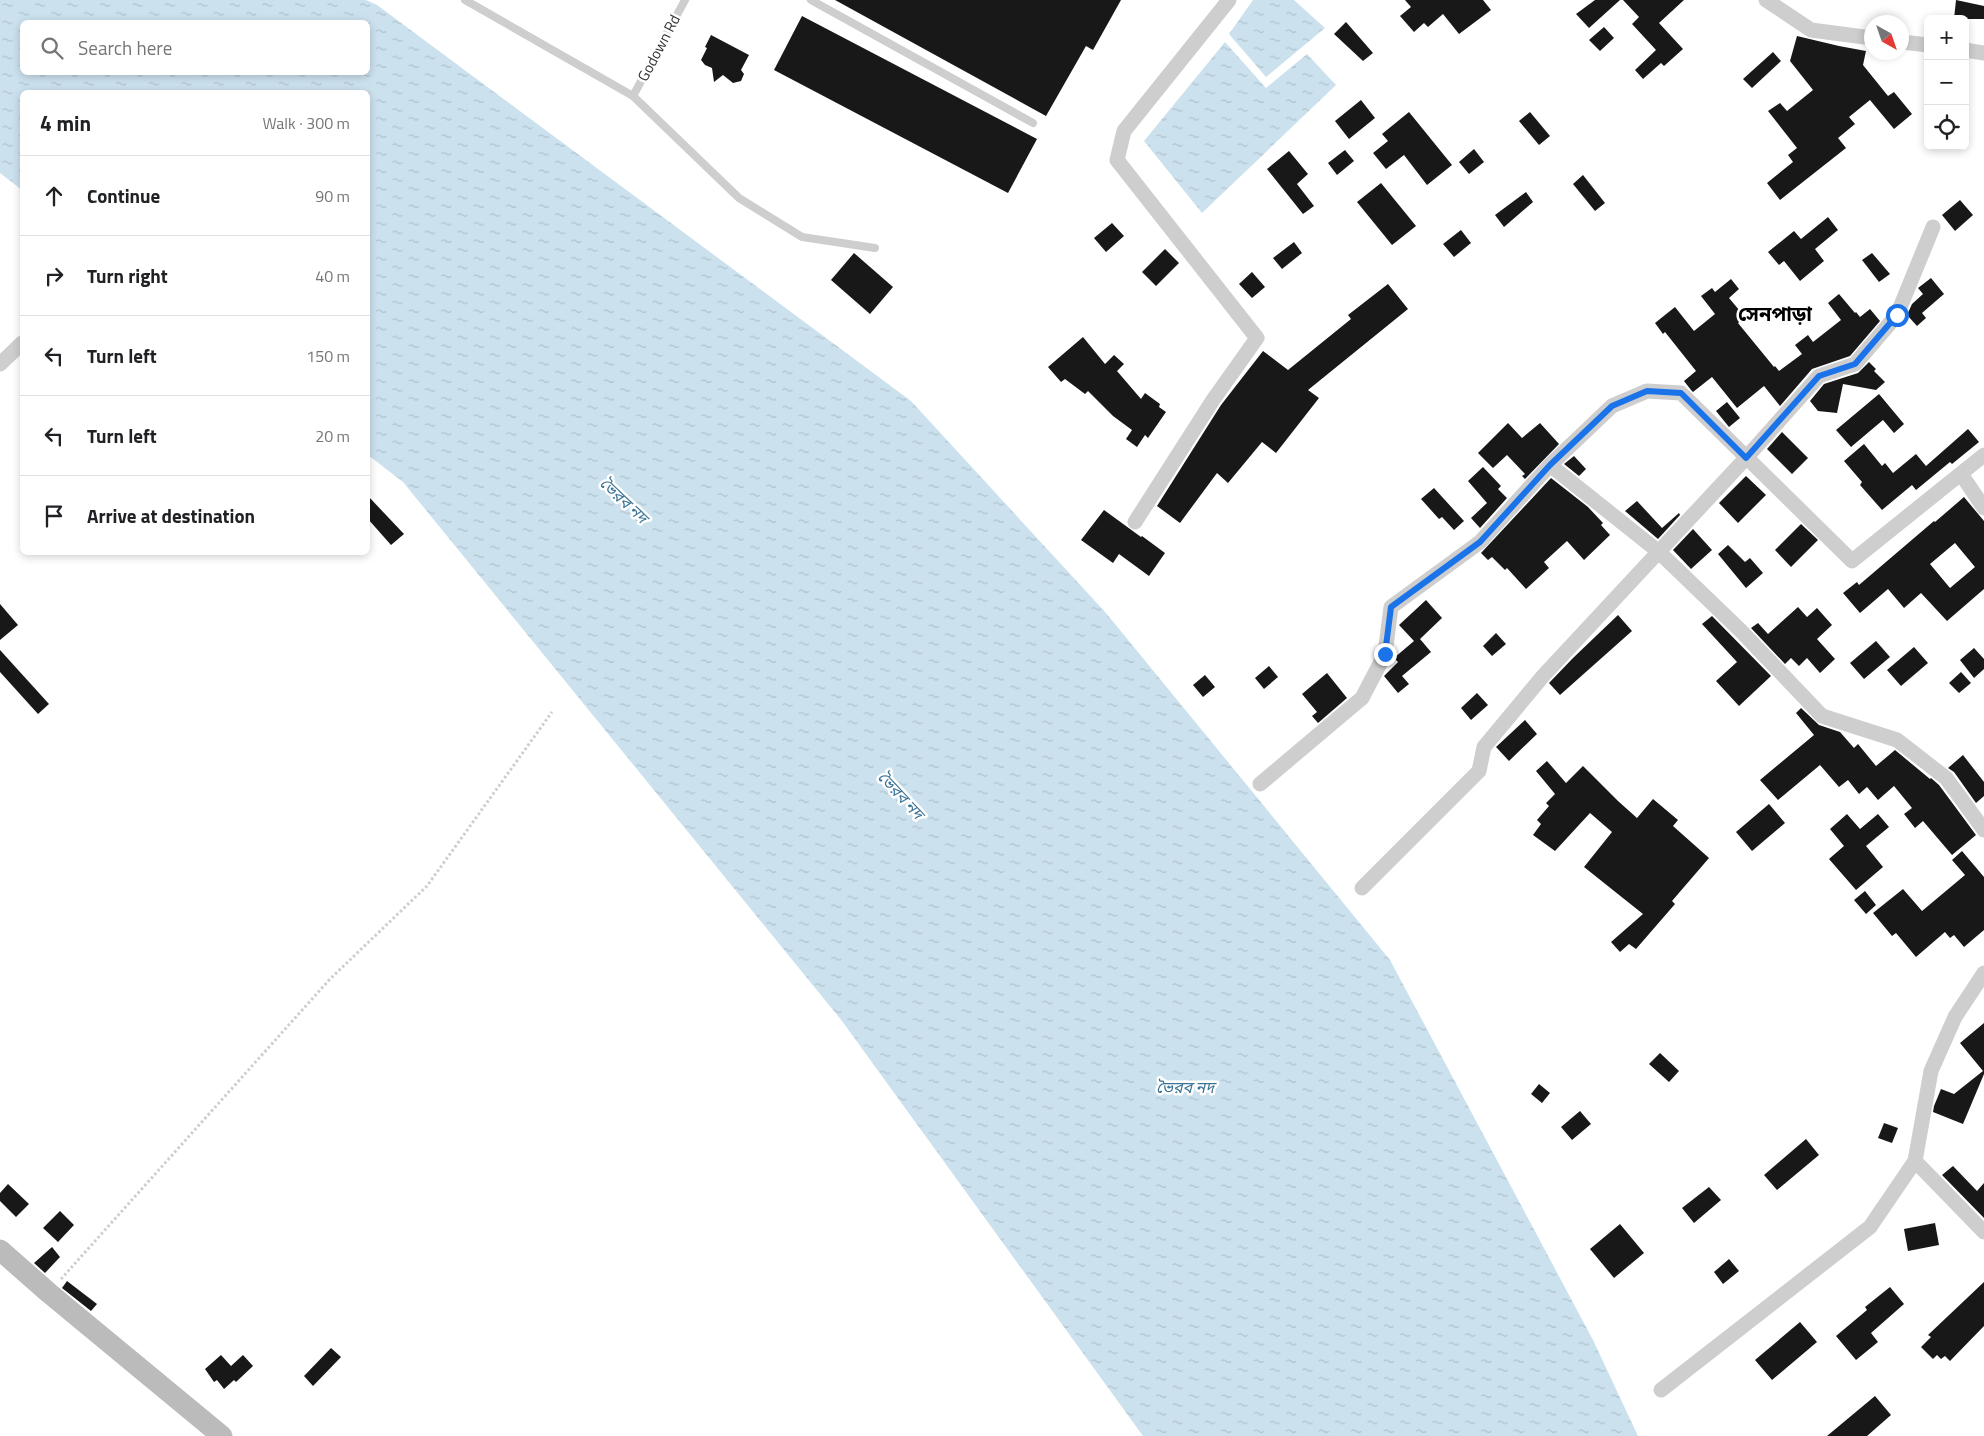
<!DOCTYPE html>
<meta charset="utf-8">
<style>
:root{--surface:#fff;--page:#f6f6f6;--text:#202124;--muted:#757577;--line:#e0e0e0}
body{margin:0;font-family:"Titillium Web","Noto Sans Bengali",sans-serif;background:var(--page);color:var(--text)}
.controls{position:absolute;right:15px;top:15px;display:grid;overflow:hidden;border-radius:8px;box-shadow:0 2px 8px #0003}
.controls button{width:45px;height:45px;display:grid;place-items:center;padding:0;border:0;border-bottom:1px solid var(--line);background:var(--surface);color:var(--text);font:25px sans-serif}
.compass{position:absolute;left:1864px;top:15px;width:45px;height:45px;border-radius:50%;background:var(--surface);box-shadow:0 2px 8px #0003;rotate:140deg}
.stop{position:absolute;width:15px;height:15px;margin:-11px;border:4px solid #1a73e8;border-radius:50%;background:#fff}
.stop.end{background:#1a73e8;border-color:#fff;box-shadow:0 1px 5px #0008}
.list{margin:0;padding:0;list-style:none}
h2{display:flex;justify-content:space-between;align-items:center;height:65px;margin:0;padding:0 20px;font-size:21px}
h2 small{font-size:16px;font-weight:400;color:var(--muted)}
.list li{display:grid;grid-template-columns:32px 1fr auto;gap:15px;align-items:center;box-sizing:border-box;height:80px;padding:0 20px;border-top:1px solid var(--line)}
.list b{display:block;font-size:19px;white-space:nowrap}
.list em{font-size:16px;font-style:normal;color:var(--muted)}
.icon{flex:none;width:28px;height:28px;fill:none;stroke:currentColor;stroke-width:2;stroke-linecap:round;stroke-linejoin:round}
.map{position:relative;flex:none;width:1984px;height:1436px;overflow:hidden}
.search{position:absolute;background:var(--surface);box-shadow:0 2px 8px #0003;left:20px;top:20px;width:350px;height:55px;display:flex;align-items:center;gap:12px;box-sizing:border-box;padding:0 18px;border-radius:8px;color:var(--muted);font-size:19px}
.panel{position:absolute;background:var(--surface);box-shadow:0 2px 8px #0003;left:20px;top:90px;width:350px;height:465px;border-radius:8px}
.map>svg:first-child{display:block}
</style>
<div class="map">
<svg width="1984" height="1436" viewBox="0 0 1984 1436">
<defs>
<pattern id="water-ripples" width="26" height="14" patternUnits="userSpaceOnUse" patternTransform="scale(1.25)"><rect width="26" height="14" fill="#cbe1ee"/><path d="M2 4q2-2 4 0t4 0M15 11q2-2 4 0t4 0" fill="none" stroke="#afc2cd"/></pattern>
</defs>
<rect width="100%" height="100%" fill="#fff"/>
<!-- water -->
<g fill="url(#water-ripples)" fill-rule="evenodd">
<path d="M0 0H366L377 5 911 401 1106 613 1390 960 1593 1340 1638 1436H1143L842 1021 403 482 368 455V92H22V190L0 173ZM368 22V72H22V22Z"/>
<path d="M1253 0H1294L1325 28 1266 77 1229 34Z"/>
<path d="M1225 42 1266 88 1307 54 1336 85 1202 213 1144 141Z"/>
</g>
<!-- building -->
<g fill="#181818" fill-rule="evenodd">
<path d="M835 0H1121L1093 50 1086 46 1046 116Z"/>
<path d="M1405 0H1483L1491 10 1459 34 1443 14 1428 27 1424 23 1414 32 1400 16 1411 7Z"/>
<path d="M1595 0H1620L1589 28 1576 14Z"/>
<path d="M1623 0H1684L1659 23 1683 49 1664 66 1661 63 1643 79 1635 70 1656 50 1632 24 1639 17Z"/>
<path d="M1956 0 1984 6V19H1954Z"/>
<path d="M802 16 1037 139 1008 193 774 70Z"/>
<path d="M1346 22 1373 53 1363 61 1334 34Z"/>
<path d="M1604 27 1614 38 1600 51 1589 40Z"/>
<path d="M711 35 749 55 741 70 744 74 741 81 733 83 723 75 714 82 712 68 705 65 701 60 707 48 705 47Z"/>
<path d="M1797 36 1839 46 1866 51 1863 65 1888 96 1894 92 1912 114 1894 129 1870 100 1849 117 1855 124 1838 138 1846 148 1780 200 1767 183 1793 162 1788 155 1797 148 1768 111 1780 103 1787 111 1813 90 1790 61Z"/>
<path d="M1773 52 1781 61 1752 88 1743 79Z"/>
<path d="M1361 100 1375 118 1349 139 1335 121Z"/>
<path d="M1409 112 1452 165 1427 185 1404 155 1386 169 1373 153 1388 141 1382 134Z"/>
<path d="M1530 112 1550 136 1539 145 1519 121Z"/>
<path d="M1474 149 1484 162 1469 174 1459 162Z"/>
<path d="M1345 150 1354 161 1337 175 1328 163Z"/>
<path d="M1289 151 1308 174 1297 184 1314 206 1303 214 1267 169Z"/>
<path d="M1583 175 1605 203 1595 211 1573 184Z"/>
<path d="M1381 183 1416 226 1392 245 1357 202Z"/>
<path d="M1526 192 1533 202 1504 227 1495 215Z"/>
<path d="M1960 200 1973 215 1955 231 1942 215Z"/>
<path d="M1828 217 1838 230 1815 249 1824 261 1800 281 1784 261 1779 265 1768 252 1794 231 1801 239Z"/>
<path d="M1112 223 1124 236 1106 252 1094 238Z"/>
<path d="M1461 230 1471 243 1454 257 1443 244Z"/>
<path d="M1294 242 1302 253 1282 269 1273 258Z"/>
<path d="M1165 249 1179 263 1156 286 1142 272Z"/>
<path d="M854 253 893 287 870 314 831 280Z"/>
<path d="M1872 253 1890 274 1879 282 1862 260Z"/>
<path d="M1252 272 1265 287 1252 298 1239 284Z"/>
<path d="M1931 278 1944 294 1922 313 1926 318 1917 326 1907 315 1912 304 1923 294 1918 288Z"/>
<path d="M1731 279 1739 289 1729 298 1745 317 1738 323 1774 367 1775 366 1779 371 1802 354 1795 345 1808 335 1813 342 1841 320 1828 303 1839 294 1855 313 1856 312 1860 317 1870 309 1880 321 1850 356 1812 369 1780 406 1764 386 1737 408 1712 377 1693 392 1691 390 1684 381 1696 371 1665 332 1663 334 1655 323 1675 307 1694 331 1715 314 1701 296 1712 288 1715 292Z"/>
<path d="M1388 284 1408 309 1308 390 1319 398 1276 453 1262 442 1228 483 1217 473 1180 523 1157 506 1221 405 1263 351 1288 370 1351 319 1348 315Z"/>
<path d="M1083 337 1105 364 1114 355 1124 364 1117 371 1141 399 1145 393 1160 404 1159 407 1166 412 1148 438 1145 435 1137 447 1126 439 1132 430 1113 416 1088 391 1085 394 1065 379 1061 382 1048 367Z"/>
<path d="M1869 362 1876 369 1874 371 1885 382 1876 390 1843 384 1837 413 1818 411 1810 401 1824 384 1858 373Z"/>
<path d="M1879 394 1904 424 1894 433 1883 420 1851 447 1836 430Z"/>
<path d="M1727 402 1740 418 1729 427 1716 411Z"/>
<path d="M1508 423 1522 438 1540 423 1559 444 1525 479 1522 476 1525 474 1507 455 1493 468 1478 453Z"/>
<path d="M1968 429 1979 442 1952 464 1950 462 1916 490 1912 485 1882 510 1860 485 1862 482 1844 461 1864 444 1882 466 1885 463 1893 473 1916 454 1926 466Z"/>
<path d="M1782 432 1808 458 1792 474 1767 449Z"/>
<path d="M1574 456 1586 469 1579 476 1564 464Z"/>
<path d="M1483 467 1501 486 1498 489 1507 498 1480 528 1471 518 1487 503 1468 481Z"/>
<path d="M1746 476 1766 495 1738 523 1719 503Z"/>
<path d="M1551 478 1588 507 1603 523 1601 525 1610 535 1584 560 1567 541 1544 562 1549 568 1526 589 1507 568 1505 570 1492 557 1488 560 1481 553Z"/>
<path d="M1434 488 1464 521 1454 530 1442 517 1439 519 1421 499Z"/>
<path d="M368 496 404 534 391 545 368 519Z"/>
<path d="M1964 497 1984 521V589L1947 621 1921 593 1904 608 1888 589 1860 613 1843 593 1857 582 1859 585 1934 521 1935 522ZM1955 543 1975 567 1950 588 1930 564Z"/>
<path d="M1637 501 1662 528 1679 513 1680 515 1658 539 1625 511Z"/>
<path d="M1104 510 1141 537 1142 536 1165 553 1149 576 1119 554 1113 563 1081 540Z"/>
<path d="M1801 524 1818 540 1791 567 1775 550Z"/>
<path d="M1693 529 1712 550 1691 569 1673 550Z"/>
<path d="M1728 545 1745 562 1750 558 1763 573 1746 588 1718 554Z"/>
<path d="M1426 600 1442 618 1420 639 1431 652 1402 676 1409 684 1398 693 1384 676 1398 662 1394 658 1414 641 1399 625Z"/>
<path d="M0 604 18 625 0 640Z"/>
<path d="M1798 607 1807 617 1817 608 1832 625 1817 639 1835 659 1820 673 1807 658 1799 666 1791 658 1785 664 1751 628 1758 623 1768 634Z"/>
<path d="M1618 615 1632 631 1560 695 1549 683 1573 658Z"/>
<path d="M1712 616 1771 676 1739 706 1716 681 1737 662 1702 624Z"/>
<path d="M1496 633 1506 644 1492 656 1483 646Z"/>
<path d="M1876 641 1890 657 1864 679 1850 663Z"/>
<path d="M1914 647 1928 663 1901 686 1887 670Z"/>
<path d="M1974 648 1984 659V669L1974 678 1960 660Z"/>
<path d="M0 650 49 704 38 714 0 672Z"/>
<path d="M1269 666 1278 677 1264 689 1255 678Z"/>
<path d="M1961 672 1971 683 1959 693 1949 683Z"/>
<path d="M1327 673 1347 698 1318 723 1312 716 1317 712 1302 694Z"/>
<path d="M1205 675 1215 687 1203 697 1193 685Z"/>
<path d="M1477 693 1488 705 1471 720 1461 708Z"/>
<path d="M1801 708 1819 725 1840 732 1854 748 1858 744 1876 766 1895 750 1930 779 1931 778 1939 785 1976 835 1952 855 1923 821 1915 828 1904 814 1912 808 1894 786 1878 800 1867 787 1859 794 1848 780 1839 787 1820 765 1778 800 1760 780 1814 735 1796 713Z"/>
<path d="M1525 720 1537 734 1509 761 1496 747Z"/>
<path d="M1963 755 1984 782V796L1976 803 1954 772 1948 768Z"/>
<path d="M1547 761 1566 783 1583 766 1618 801 1637 818 1653 799 1678 820 1673 826 1709 858 1672 901 1675 904 1636 949 1629 944 1620 952 1611 942 1643 914 1584 867 1612 832 1590 813 1555 851 1533 835 1541 824 1537 820 1549 806 1546 803 1555 794 1536 771Z"/>
<path d="M1769 804 1785 823 1752 851 1736 832Z"/>
<path d="M1847 814 1860 829 1878 814 1889 827 1866 846 1883 867 1856 890 1829 859 1844 846 1830 829Z"/>
<path d="M1962 851 1984 877V930L1964 947 1954 935 1950 938 1945 932 1916 957 1896 933 1892 936 1873 913 1903 889 1922 911 1965 875 1952 860Z"/>
<path d="M1865 891 1876 905 1866 914 1854 900Z"/>
<path d="M1984 1023V1074L1963 1124 1933 1112 1934 1106 1941 1089 1954 1094 1983 1071 1960 1043Z"/>
<path d="M1660 1053 1679 1071 1669 1082 1649 1064Z"/>
<path d="M1539 1084 1550 1093 1542 1103 1531 1094Z"/>
<path d="M1580 1111 1591 1124 1572 1140 1561 1127Z"/>
<path d="M1884 1123 1898 1128 1892 1143 1878 1138Z"/>
<path d="M1806 1139 1819 1155 1777 1190 1764 1175Z"/>
<path d="M1953 1166 1977 1191 1984 1183V1218L1942 1175Z"/>
<path d="M8 1184 29 1204 16 1217 0 1201V1193Z"/>
<path d="M1709 1187 1721 1200 1694 1223 1682 1208Z"/>
<path d="M60 1211 74 1225 58 1242 43 1228Z"/>
<path d="M1935 1223 1939 1245 1908 1251 1904 1229Z"/>
<path d="M1620 1224 1644 1253 1614 1278 1590 1249Z"/>
<path d="M52 1247 60 1257 45 1273 34 1263Z"/>
<path d="M1729 1259 1739 1271 1723 1284 1714 1272Z"/>
<path d="M67 1281 97 1304 91 1311 62 1288Z"/>
<path d="M1984 1282V1326L1950 1361 1945 1356 1941 1359 1937 1355 1933 1359 1921 1347 1931 1337 1928 1335Z"/>
<path d="M1890 1287 1904 1304 1871 1333 1878 1342 1856 1360 1836 1336 1867 1310 1865 1307Z"/>
<path d="M1800 1322 1817 1342 1772 1380 1755 1360Z"/>
<path d="M331 1348 341 1357 313 1386 304 1376Z"/>
<path d="M221 1355 231 1366 243 1355 253 1366 236 1382 234 1380 224 1389 217 1380 214 1382 205 1369Z"/>
<path d="M1875 1396 1891 1415 1867 1436H1827Z"/>
</g>
<g fill="none" stroke-linecap="round" stroke-linejoin="round">
<!-- path -->
<path stroke="#cecece" stroke-width="3" stroke-dasharray="2.5 2.5" stroke-linecap="butt" d="M61 1279 330 979 427 886 552 712"/>
<!-- service -->
<g stroke="#cecece" stroke-width="8">
<path d="M465 0 633 96 739 198 802 237 875 248"/>
<path d="M811 0 1033 123"/>
<path d="M633 96 685 0"/>
</g>
<!-- minor -->
<g stroke="#cecece" stroke-width="15">
<path d="M1766 0 1811 30 1872 38"/>
<path d="M1902 42 1928 45"/>
<path d="M1965 50 1984 53"/>
<path d="M0 364 22 343"/>
<path d="M1550 465 1659 552 1741 631 1822 716 1897 740 1946 778 1984 830"/>
<path d="M1961 474 1984 508"/>
<path d="M1135 522 1213 400 1257 338 1117 160 1124 131 1229 0"/>
<path d="M1260 784 1362 698 1385 654 1391 607 1480 542 1550 465 1612 406 1647 391 1681 393 1852 561 1984 455"/>
<path d="M1362 888 1479 771 1484 747 1543 676 1746 458 1819 376 1855 364 1897 315 1933 227"/>
<path d="M1915 1161 1984 1232"/>
<path d="M1661 1390 1870 1227 1915 1161 1931 1071 1955 1017 1984 973"/>
</g>
<!-- secondary -->
<path stroke="#bbb" stroke-width="21" d="M0 1250 49 1293 222 1436"/>
</g>
<g fill="none" stroke-linecap="round" stroke-linejoin="round">
<!-- route -->
<path stroke="#1a73e8" stroke-width="6" d="M1385 654 1391 607 1480 542 1550 465 1612 406 1647 391 1681 393 1746 458 1819 376 1855 364 1897 315"/>
</g>
<g text-anchor="middle" stroke-width="5" stroke-linejoin="round" paint-order="stroke">
<!-- street labels -->
<g font-size="15" fill="#313131" stroke="#fff">
<text transform="translate(659 48) rotate(-62)" y="5">Godown Rd</text>
</g>
<!-- water labels -->
<g font-size="16" font-style="italic" fill="#3b7497" stroke="#fff">
<text transform="translate(624 500) rotate(43)" y="6">ভৈরব নদ</text>
<text transform="translate(901 795) rotate(47)" y="6">ভৈরব নদ</text>
<text x="1185" y="1093">ভৈরব নদ</text>
</g>
<!-- district labels -->
<g font-size="20" font-weight="bold" fill="#000" stroke="#fff">
<text x="1775" y="321">সেনপাড়া</text>
</g>
</g>
</svg>
<div class="controls">
<button>+</button>
<button>−</button>
<button><svg class="icon" aria-label="locate" viewBox="0 0 24 24"><circle cx="12" cy="12" r="6"/><path d="M12 2v4M12 18v4M2 12h4M18 12h4"/></svg></button>
</div>
<svg class="compass" viewBox="-18 -18 36 36"><path d="M0-13l5 13h-10z" fill="#e53935"/><path d="M0 13l5-13h-10z" fill="#757577"/></svg>
<div class="stop" style="left:1897px;top:315px"></div>
<div class="stop end" style="left:1385px;top:654px"></div>
<div class="search"><svg class="icon" aria-label="search" viewBox="0 0 24 24"><circle cx="10" cy="10" r="6"/><path d="M15 15l6 6"/></svg>Search here</div>
<section class="panel">
<h2>4 min<small>Walk · 300 m</small></h2>
<ul class="list">
<li><svg class="icon" aria-label="ahead" viewBox="0 0 24 24"><path d="M12 20V5M6 11l6-6 6 6"/></svg><div><b>Continue</b></div><em>90 m</em></li>
<li><svg class="icon" aria-label="right" viewBox="0 0 24 24"><path d="M7 20v-9h11M14 6l5 5-5 5"/></svg><div><b>Turn right</b></div><em>40 m</em></li>
<li><svg class="icon" aria-label="left" viewBox="0 0 24 24"><path d="M17 20v-9H6M10 6l-5 5 5 5"/></svg><div><b>Turn left</b></div><em>150 m</em></li>
<li><svg class="icon" aria-label="left" viewBox="0 0 24 24"><path d="M17 20v-9H6M10 6l-5 5 5 5"/></svg><div><b>Turn left</b></div><em>20 m</em></li>
<li><svg class="icon" aria-label="arrive" viewBox="0 0 24 24"><path d="M6 21V4h12l-3 4 3 4H6"/></svg><div><b>Arrive at destination</b></div></li>
</ul>
</section>
</div>
